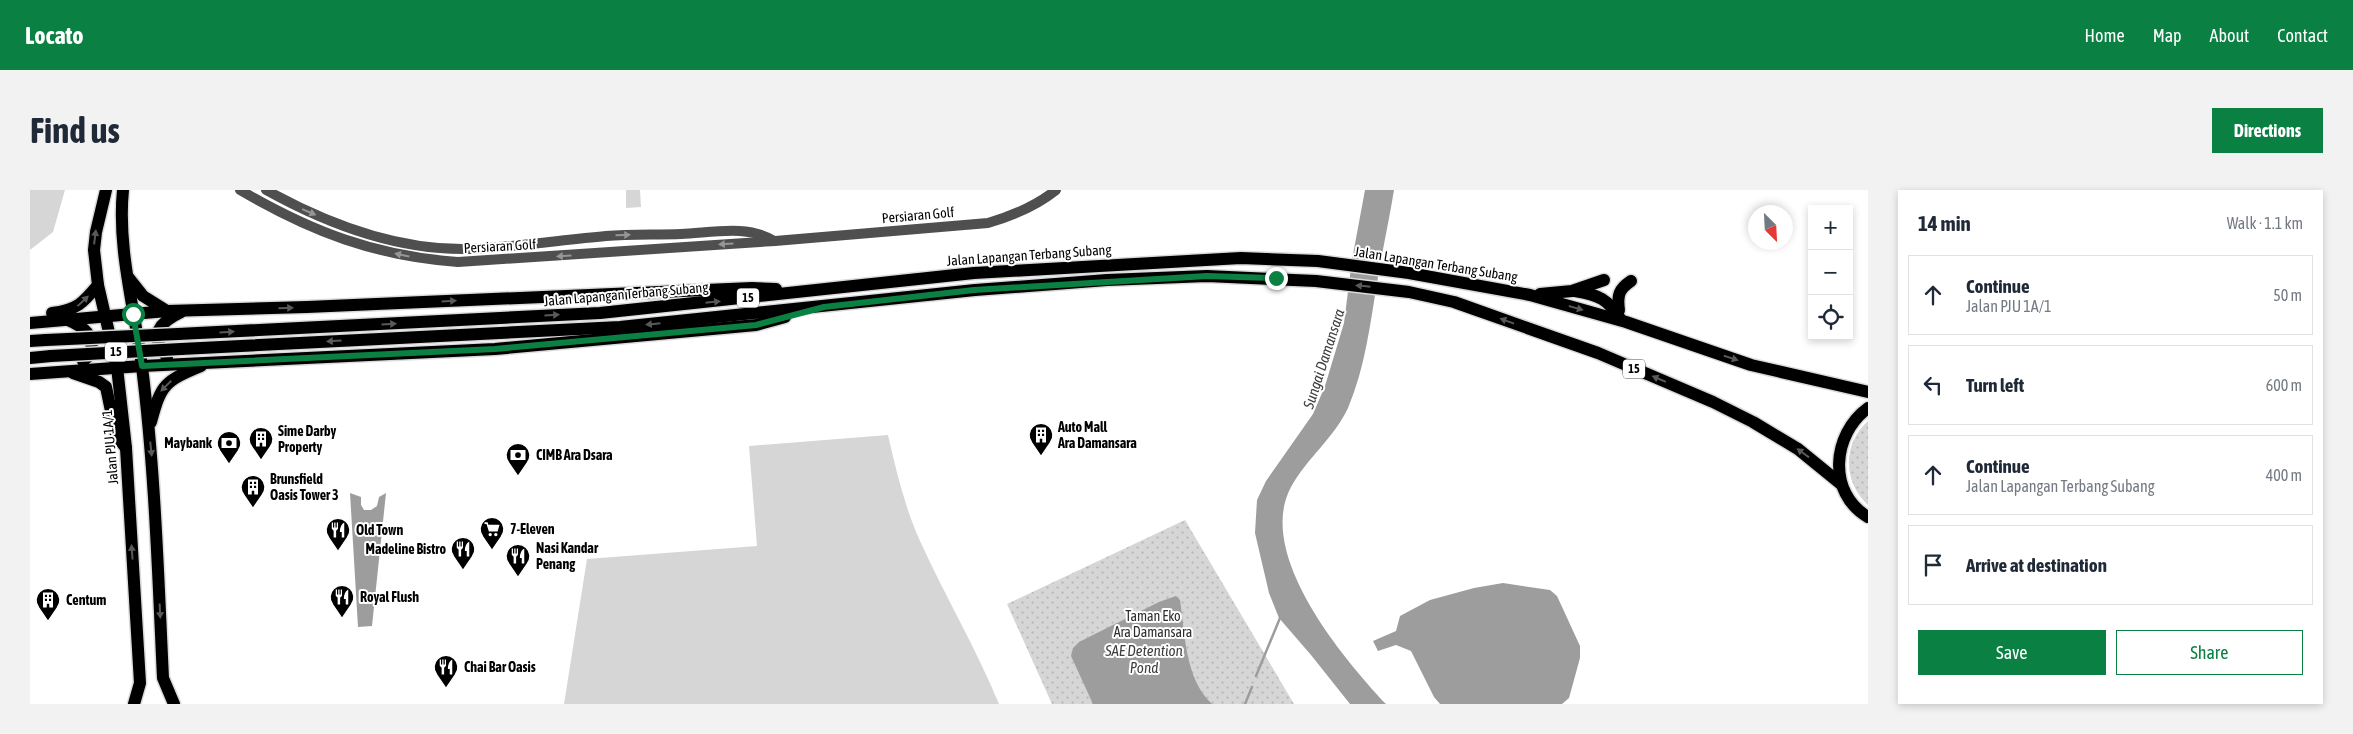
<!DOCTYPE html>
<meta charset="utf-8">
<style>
:root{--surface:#fff;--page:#f2f2f3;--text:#1f2937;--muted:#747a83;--line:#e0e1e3;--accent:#0b8043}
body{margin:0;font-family:"Asap Condensed",sans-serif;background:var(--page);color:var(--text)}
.controls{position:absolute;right:15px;top:15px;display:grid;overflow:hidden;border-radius:0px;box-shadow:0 2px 8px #0003}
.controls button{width:45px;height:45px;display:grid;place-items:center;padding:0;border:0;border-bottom:1px solid var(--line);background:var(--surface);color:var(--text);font:25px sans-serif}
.compass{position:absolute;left:1718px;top:15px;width:45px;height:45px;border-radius:50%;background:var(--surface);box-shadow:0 2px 8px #0003;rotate:156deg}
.stop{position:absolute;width:15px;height:15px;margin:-11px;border:4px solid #0b8043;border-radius:50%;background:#fff}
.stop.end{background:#0b8043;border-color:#fff;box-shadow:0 1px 5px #0008}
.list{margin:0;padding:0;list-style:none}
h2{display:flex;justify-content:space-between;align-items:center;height:65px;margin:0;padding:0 20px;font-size:21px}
h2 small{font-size:16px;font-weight:400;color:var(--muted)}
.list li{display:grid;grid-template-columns:32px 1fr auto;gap:15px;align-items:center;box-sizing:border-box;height:80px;margin:0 10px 10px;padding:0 10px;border:1px solid var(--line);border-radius:0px}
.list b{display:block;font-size:19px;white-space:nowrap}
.list p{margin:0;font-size:16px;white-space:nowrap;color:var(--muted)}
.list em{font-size:16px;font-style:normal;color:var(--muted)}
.actions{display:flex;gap:10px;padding:15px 20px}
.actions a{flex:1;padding:11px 0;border:1px solid var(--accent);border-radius:0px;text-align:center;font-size:18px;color:var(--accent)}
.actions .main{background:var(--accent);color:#fff}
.icon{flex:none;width:28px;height:28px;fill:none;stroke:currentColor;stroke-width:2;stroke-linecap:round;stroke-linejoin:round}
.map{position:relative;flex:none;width:1838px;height:514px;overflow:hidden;border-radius:0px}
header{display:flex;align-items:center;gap:30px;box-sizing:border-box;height:70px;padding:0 25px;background:var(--accent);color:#fff}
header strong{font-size:24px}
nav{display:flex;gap:28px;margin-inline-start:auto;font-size:18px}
.intro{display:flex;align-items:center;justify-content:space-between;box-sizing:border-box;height:120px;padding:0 30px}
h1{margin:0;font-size:35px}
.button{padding:12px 22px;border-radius:0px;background:var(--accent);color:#fff;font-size:18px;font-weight:700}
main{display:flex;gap:30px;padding:0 30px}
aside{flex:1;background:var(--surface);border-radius:0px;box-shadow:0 2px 8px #0003}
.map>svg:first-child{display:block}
</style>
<header>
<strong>Locato</strong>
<nav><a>Home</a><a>Map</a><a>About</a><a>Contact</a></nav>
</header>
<div class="intro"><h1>Find us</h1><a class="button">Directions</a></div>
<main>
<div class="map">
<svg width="1838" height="514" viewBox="0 0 1838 514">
<defs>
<pattern id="park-dots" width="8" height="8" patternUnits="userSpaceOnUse" patternTransform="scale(1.25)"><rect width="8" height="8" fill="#d6d6d6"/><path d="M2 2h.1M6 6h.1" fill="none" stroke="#b6b6b6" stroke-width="1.8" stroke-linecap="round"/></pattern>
</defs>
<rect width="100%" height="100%" fill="#fff"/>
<!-- grass -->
<g fill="#d6d6d6">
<path d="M0 0H35L23 42 0 60Z"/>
<path d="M596 0H610L611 17 596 18Z"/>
<path d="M858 245C866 280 875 318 890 351 915 406 946 458 969 514H534L557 369 727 356 719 256Z"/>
</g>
<!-- park -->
<g fill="url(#park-dots)">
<path d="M1838 231V315C1813 292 1812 254 1838 231Z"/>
<path d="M1155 330 1264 514H1022L977 414Z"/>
</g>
<!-- water -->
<g fill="#9d9d9d">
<path d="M1335 0H1364C1359 31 1352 62 1347 93 1340 135 1335 178 1318 218 1304 248 1277 268 1261 297 1225 364 1313 468 1356 514H1320L1281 465 1249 428 1239 403 1225 343 1227 310 1236 291 1283 224 1295 196 1314 133 1322 70Z"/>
<path d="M320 303 331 307V315L334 320H341L347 316 349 307 356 303 342 436 328 437Z"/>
<path d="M1473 393 1520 400 1527 406 1550 456V468L1539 508 1532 514H1410L1404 507 1381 461 1366 455 1348 461 1343 451 1366 441 1370 426 1400 410 1444 398Z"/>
<path d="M1146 406 1150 410C1155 444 1155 489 1182 514H1063L1041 466 1043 458 1049 452 1129 412Z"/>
</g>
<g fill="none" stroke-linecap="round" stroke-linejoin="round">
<!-- stream -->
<g stroke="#9d9d9d" stroke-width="2.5">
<path d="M1226 486 1250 428"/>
<path d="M1215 514 1222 497"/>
</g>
<!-- major casing -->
<g stroke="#dbdbdb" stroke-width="15">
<g id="major">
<path d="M76 0 66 42 64 60 68 95 87 177 96 258 110 493 104 514"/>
<path d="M93 0C87 59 105 119 112 177 125 280 128 384 133 488L144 514"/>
<path d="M98 87 113 106 137 121"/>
<path d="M1545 101C1569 105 1578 109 1591 130"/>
<path d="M1510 104 1542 101 1574 90"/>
<path d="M1589 120C1587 105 1589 99 1601 91"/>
<path d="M22 123C47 120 53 113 68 95"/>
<path d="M38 130C54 137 65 145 61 164L53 171"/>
<path d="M0 133 137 121 277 117 722 98 746 99"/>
<path d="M148 144 570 123 944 83 1211 68 1288 71 1379 83 1500 105 1596 132 1721 175 1838 202"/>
<path d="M0 151 16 150"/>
<path d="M151 159 590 137 945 100 1077 90 1177 86 1286 91 1379 102 1424 112 1568 163 1683 212 1723 232 1768 259 1811 294"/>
<path d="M137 167C118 145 130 132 151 122"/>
<path d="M0 168 21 166"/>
<path d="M43 183 69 192 76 197 86 245 96 258"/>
<path d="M0 184 112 176 465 159 726 135 755 127"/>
<path d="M1838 218C1802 244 1797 303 1838 327"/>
<path d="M121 232C131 194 135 191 171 176"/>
</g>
</g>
<!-- minor -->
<g stroke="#4f4f4f" stroke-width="10">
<path d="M210 0C282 42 345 66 428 72L745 51 958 33C982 26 1006 16 1026 0"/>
<path d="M236 0C299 35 368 61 440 59 486 57 531 50 576 46 601 44 626 45 651 44 680 43 718 34 744 51"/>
</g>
<!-- major -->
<use href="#major" stroke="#000" stroke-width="12"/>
<!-- major-bridge casing -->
<g stroke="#dbdbdb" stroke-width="15" stroke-linecap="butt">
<g id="major-bridge">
<path d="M16 150 148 144"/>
<path d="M21 166 151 159"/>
</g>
</g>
<!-- major-bridge -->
<use href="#major-bridge" stroke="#000" stroke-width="12"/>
</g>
<!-- one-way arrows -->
<defs><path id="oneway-solid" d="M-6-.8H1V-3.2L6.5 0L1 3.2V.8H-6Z" transform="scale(1.25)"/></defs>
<g fill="#959595">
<use href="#oneway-solid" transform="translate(279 22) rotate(23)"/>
<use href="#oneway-solid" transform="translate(593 45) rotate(-1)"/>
<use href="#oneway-solid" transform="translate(696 54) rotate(176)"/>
<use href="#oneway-solid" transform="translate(372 65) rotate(-168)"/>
<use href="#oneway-solid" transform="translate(534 66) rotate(177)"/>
</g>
<g fill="#595959">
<use href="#oneway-solid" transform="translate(65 47) rotate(-83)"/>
<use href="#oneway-solid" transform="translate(1333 96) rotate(-174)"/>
<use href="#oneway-solid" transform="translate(53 111) rotate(-43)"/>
<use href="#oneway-solid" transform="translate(419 111) rotate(-3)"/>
<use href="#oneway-solid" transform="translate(683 112) rotate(-6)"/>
<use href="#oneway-solid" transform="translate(256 118) rotate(-1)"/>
<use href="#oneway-solid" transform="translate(1546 118) rotate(16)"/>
<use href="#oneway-solid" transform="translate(522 125) rotate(-3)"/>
<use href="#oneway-solid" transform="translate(1477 131) rotate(-160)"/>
<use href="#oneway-solid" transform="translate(359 134) rotate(-3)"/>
<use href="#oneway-solid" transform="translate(623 134) rotate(174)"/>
<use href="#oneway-solid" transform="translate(197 142) rotate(-3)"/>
<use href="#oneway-solid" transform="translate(304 151) rotate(177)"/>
<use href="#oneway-solid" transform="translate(1701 168) rotate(17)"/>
<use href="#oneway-solid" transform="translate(1629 189) rotate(-157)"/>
<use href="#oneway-solid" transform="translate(136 196) rotate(135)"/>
<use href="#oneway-solid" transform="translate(121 259) rotate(84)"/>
<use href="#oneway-solid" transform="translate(1773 263) rotate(-144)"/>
<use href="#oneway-solid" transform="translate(102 362) rotate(-94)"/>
<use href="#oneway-solid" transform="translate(130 421) rotate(87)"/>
</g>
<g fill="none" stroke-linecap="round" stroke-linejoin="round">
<!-- route -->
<path stroke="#0b8043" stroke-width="6" d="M103 124 112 176 465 159 726 135 794 117 944 100 1177 86 1246 88"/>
</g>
<!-- icons -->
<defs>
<g id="building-pin" transform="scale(1.25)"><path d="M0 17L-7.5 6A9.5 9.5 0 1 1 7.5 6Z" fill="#000" stroke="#fff"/><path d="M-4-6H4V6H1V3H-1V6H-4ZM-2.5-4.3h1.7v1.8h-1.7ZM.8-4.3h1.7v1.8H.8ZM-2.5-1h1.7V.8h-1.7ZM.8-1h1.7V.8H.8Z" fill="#fff"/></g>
<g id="bank-pin" transform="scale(1.25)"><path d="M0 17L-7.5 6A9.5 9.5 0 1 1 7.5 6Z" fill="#000" stroke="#fff"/><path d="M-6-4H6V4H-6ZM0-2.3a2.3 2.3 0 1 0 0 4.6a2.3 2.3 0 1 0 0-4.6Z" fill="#fff"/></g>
<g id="supermarket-pin" transform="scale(1.25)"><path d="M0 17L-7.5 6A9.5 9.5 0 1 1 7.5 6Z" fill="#000" stroke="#fff"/><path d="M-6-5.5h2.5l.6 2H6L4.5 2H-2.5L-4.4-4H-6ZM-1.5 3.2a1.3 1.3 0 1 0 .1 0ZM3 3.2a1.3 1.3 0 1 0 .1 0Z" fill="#fff"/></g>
<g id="restaurant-pin" transform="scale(1.25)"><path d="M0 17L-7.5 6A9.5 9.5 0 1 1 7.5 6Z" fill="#000" stroke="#fff"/><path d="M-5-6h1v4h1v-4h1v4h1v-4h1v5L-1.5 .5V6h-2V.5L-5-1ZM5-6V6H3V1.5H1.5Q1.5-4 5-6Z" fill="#fff"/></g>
</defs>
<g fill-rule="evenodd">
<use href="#building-pin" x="1011" y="245"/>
<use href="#building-pin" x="231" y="249"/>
<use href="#bank-pin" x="199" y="253"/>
<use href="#bank-pin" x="488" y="265"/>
<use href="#building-pin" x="223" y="297"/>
<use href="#supermarket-pin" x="462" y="339"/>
<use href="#restaurant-pin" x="308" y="340"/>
<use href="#restaurant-pin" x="433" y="359"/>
<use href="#restaurant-pin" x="488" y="366"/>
<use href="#restaurant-pin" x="312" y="407"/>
<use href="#building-pin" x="18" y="410"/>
<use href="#restaurant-pin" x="416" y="477"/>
</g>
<g text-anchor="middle" stroke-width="4" stroke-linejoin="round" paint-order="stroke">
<!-- shield labels -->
<g fill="#fff" stroke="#4c4c4c" stroke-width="1">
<rect x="707" y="98.5" width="22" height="19" rx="4"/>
<rect x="75" y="152.5" width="22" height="19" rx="4"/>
<rect x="1593" y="169.5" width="22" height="19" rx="4"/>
</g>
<g font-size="12" font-weight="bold" fill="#000">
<text x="718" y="112">15</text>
<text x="86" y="166">15</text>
<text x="1604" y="183">15</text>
</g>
<!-- street labels -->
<g font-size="14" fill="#000" stroke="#fff">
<text transform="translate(888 25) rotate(-5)" y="5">Persiaran Golf</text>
<text transform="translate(470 56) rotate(-3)" y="5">Persiaran Golf</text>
<text transform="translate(999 65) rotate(-4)" y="5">Jalan Lapangan Terbang Subang</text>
<text transform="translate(1406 74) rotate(9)" y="5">Jalan Lapangan Terbang Subang</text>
<text transform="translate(596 104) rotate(-5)" y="5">Jalan Lapangan Terbang Subang</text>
<text transform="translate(80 257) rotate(-95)" y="5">Jalan PJU 1A/1</text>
</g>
<!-- poi labels -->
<g font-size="14" font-weight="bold" fill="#000" stroke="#fff" text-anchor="start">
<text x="1028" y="242">Auto Mall<tspan x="1028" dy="16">Ara Damansara</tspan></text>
<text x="248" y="246">Sime Darby<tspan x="248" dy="16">Property</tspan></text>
<text x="182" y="258" text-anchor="end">Maybank</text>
<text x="506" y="270">CIMB Ara Dsara</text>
<text x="240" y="294">Brunsfield<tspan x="240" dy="16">Oasis Tower 3</tspan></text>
<text x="480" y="344">7-Eleven</text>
<text x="326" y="345">Old Town</text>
<text x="506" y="363">Nasi Kandar<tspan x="506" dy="16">Penang</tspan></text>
<text x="416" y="364" text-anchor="end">Madeline Bistro</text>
<text x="330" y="412">Royal Flush</text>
<text x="36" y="415">Centum</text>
<text x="434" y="482">Chai Bar Oasis</text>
</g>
<!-- park labels -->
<g font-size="14" fill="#2d2d2d" stroke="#fff">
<text x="1123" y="431">Taman Eko<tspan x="1123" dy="16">Ara Damansara</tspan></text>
</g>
<!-- water labels -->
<g font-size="15" font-style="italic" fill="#3e3e3e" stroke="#fff">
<text transform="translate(1294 169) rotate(-72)" y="5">Sungai Damansara</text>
<text x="1114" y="466">SAE Detention<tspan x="1114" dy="17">Pond</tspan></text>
</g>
</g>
</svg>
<div class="controls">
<button>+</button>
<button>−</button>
<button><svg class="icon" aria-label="locate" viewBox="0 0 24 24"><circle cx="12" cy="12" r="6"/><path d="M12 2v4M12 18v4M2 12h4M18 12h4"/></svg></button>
</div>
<svg class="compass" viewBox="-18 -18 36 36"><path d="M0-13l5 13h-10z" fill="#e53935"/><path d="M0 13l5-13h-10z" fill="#747a83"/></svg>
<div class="stop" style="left:103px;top:124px"></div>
<div class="stop end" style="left:1246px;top:88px"></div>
</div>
<aside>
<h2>14 min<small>Walk · 1.1 km</small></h2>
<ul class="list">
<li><svg class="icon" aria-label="ahead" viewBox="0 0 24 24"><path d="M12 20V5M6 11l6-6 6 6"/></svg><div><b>Continue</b><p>Jalan PJU 1A/1</p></div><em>50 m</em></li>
<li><svg class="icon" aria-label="left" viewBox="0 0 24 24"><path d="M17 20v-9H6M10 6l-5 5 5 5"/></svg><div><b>Turn left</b></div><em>600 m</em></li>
<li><svg class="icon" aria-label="ahead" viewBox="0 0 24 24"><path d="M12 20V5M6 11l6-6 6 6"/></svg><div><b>Continue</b><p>Jalan Lapangan Terbang Subang</p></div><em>400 m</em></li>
<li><svg class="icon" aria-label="arrive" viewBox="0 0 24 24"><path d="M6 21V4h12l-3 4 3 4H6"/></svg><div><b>Arrive at destination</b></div></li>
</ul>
<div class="actions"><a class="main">Save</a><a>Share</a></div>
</aside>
</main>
